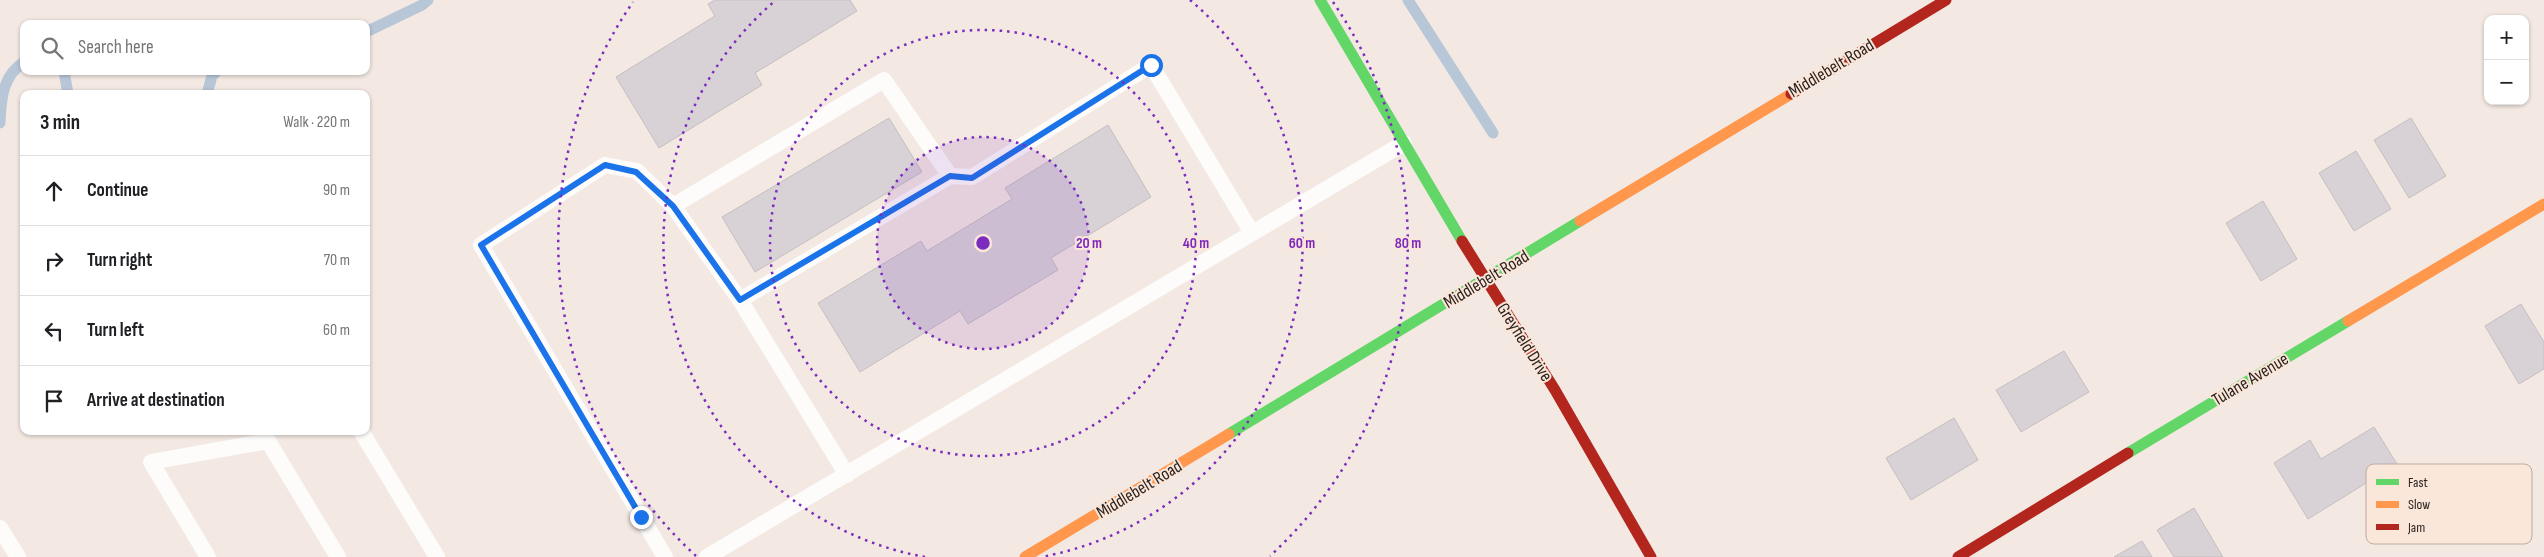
<!DOCTYPE html>
<meta charset="utf-8">
<style>
:root{--surface:#fff;--page:#f2f2f2;--text:#202124;--muted:#757577;--line:#e0e0e0}
body{margin:0;font-family:"Sofia Sans Condensed",sans-serif;background:var(--page);color:var(--text)}
.controls{position:absolute;right:15px;top:15px;display:grid;overflow:hidden;border-radius:10px;box-shadow:0 1px 4px #0004}
.controls button{width:45px;height:45px;display:grid;place-items:center;padding:0;border:0;border-bottom:1px solid var(--line);background:var(--surface);color:var(--text);font:25px sans-serif}
.stop{position:absolute;width:15px;height:15px;margin:-11px;border:4px solid #1a73e8;border-radius:50%;background:#fff}
.stop.end{background:#1a73e8;border-color:#fff;box-shadow:0 1px 5px #0008}
.list{margin:0;padding:0;list-style:none}
h2{display:flex;justify-content:space-between;align-items:center;height:65px;margin:0;padding:0 20px;font-size:21px}
h2 small{font-size:16px;font-weight:400;color:var(--muted)}
.list li{display:grid;grid-template-columns:32px 1fr auto;gap:15px;align-items:center;box-sizing:border-box;height:70px;padding:0 20px;border-top:1px solid var(--line)}
.list b{display:block;font-size:19px;white-space:nowrap}
.list em{font-size:16px;font-style:normal;color:var(--muted)}
.icon{flex:none;width:28px;height:28px;fill:none;stroke:currentColor;stroke-width:2;stroke-linecap:round;stroke-linejoin:round}
.map{position:relative;flex:none;width:2544px;height:557px;overflow:hidden}
.search{position:absolute;background:var(--surface);box-shadow:0 1px 4px #0004;left:20px;top:20px;width:350px;height:55px;display:flex;align-items:center;gap:12px;box-sizing:border-box;padding:0 18px;border-radius:10px;color:var(--muted);font-size:19px}
.panel{position:absolute;background:var(--surface);box-shadow:0 1px 4px #0004;left:20px;top:90px;width:350px;height:345px;border-radius:10px}
.map>svg:first-child{display:block}
</style>
<div class="map">
<svg width="2544" height="557" viewBox="0 0 2544 557">
<rect width="100%" height="100%" fill="#f3e8e2"/>
<g fill="none" stroke-linecap="round" stroke-linejoin="round">
<!-- stream -->
<g stroke="#b8c7d8" stroke-width="11">
<path d="M1408 0 1493 133"/>
<path d="M366 32 422 5 428 0"/>
<path d="M64 71 68 94"/>
<path d="M207 94 212 76 217 71"/>
<path d="M0 123C1 100 2 76 24 62"/>
</g>
</g>
<!-- building -->
<g fill="#d8d2d6" stroke="#c4bfc0">
<path d="M715 0H850L857 11 755 73 762 85 659 148 616 77 715 16 708 4Z"/>
<path d="M889 118 922 172 755 272 722 217Z"/>
<path d="M2411 118 2446 176 2409 198 2374 140Z"/>
<path d="M1108 125 1151 197 1051 258 1058 270 968 324 960 311 860 372 818 303 921 241 927 251 1012 199 1005 188Z"/>
<path d="M2356 151 2391 209 2354 231 2319 173Z"/>
<path d="M2263 201 2297 259 2261 281 2226 223Z"/>
<path d="M2521 304 2544 342V369L2519 384 2485 326Z"/>
<path d="M2064 351 2089 392 2021 432 1996 390Z"/>
<path d="M1954 418 1978 460 1911 500 1886 458Z"/>
<path d="M2374 427 2397 464 2308 519 2274 463 2310 440 2321 459Z"/>
<path d="M2194 508 2223 557H2174L2157 530Z"/>
<path d="M2142 541 2152 557H2114Z"/>
</g>
<g fill="none" stroke-linecap="round" stroke-linejoin="round">
<!-- lane -->
<g stroke="#fdfcfb" stroke-width="16">
<path d="M950 176 972 177 1151 65 1252 233"/>
<path d="M673 206 884 80 950 176 740 300"/>
<path d="M361 431 437 557"/>
<path d="M0 528 18 557"/>
<path d="M208 557 151 462 268 441 338 557"/>
<path d="M665 557 481 245 605 165 637 171 673 206 740 300 847 475"/>
<path d="M707 557 1404 143"/>
</g>
<!-- fast -->
<g stroke="#63d668" stroke-width="11">
<path d="M1320 0 1462 241"/>
<path d="M1229 434 1580 221"/>
<path d="M2128 453 2348 321"/>
</g>
<!-- slow -->
<g stroke="#ff974d" stroke-width="11">
<path d="M1580 221 1791 94"/>
<path d="M2348 321 2544 204"/>
<path d="M1025 557 1229 434"/>
</g>
<!-- jam -->
<g stroke="#b3261e" stroke-width="11">
<path d="M1791 94 1946 0"/>
<path d="M1462 241 1555 390 1651 557"/>
<path d="M1958 557 2128 453"/>
</g>
</g>
<g fill="none" stroke-linecap="round" stroke-linejoin="round">
<!-- route -->
<path stroke="#1a73e8" stroke-width="6" d="M641 517 481 245 605 165 636 172 673 206 740 300 950 176 972 178 1151 65"/>
</g>
<!-- distance rings -->
<circle cx="983" cy="243" r="106" fill="#7b2cbf" fill-opacity=".12"/>
<g fill="none" stroke="#7b2cbf" stroke-width="2.5" stroke-dasharray="2.5 5">
<circle cx="983" cy="243" r="106"/>
<circle cx="983" cy="243" r="213"/>
<path d="M925 557A319 319 0 0 1 776 0M1190 0A319 319 0 0 1 1041 557"/>
<path d="M696 556A425 425 0 0 1 633 2M1333 2A425 425 0 0 1 1270 556"/>
</g>
<g text-anchor="middle" stroke-width="4" stroke-linejoin="round" paint-order="stroke">
<!-- street labels -->
<g font-size="18" fill="#2a221e" stroke="#fbe6da">
<text transform="translate(1831 68) rotate(-31)" y="6">Middlebelt Road</text>
<text transform="translate(1486 279) rotate(-31)" y="6">Middlebelt Road</text>
<text transform="translate(1525 342) rotate(58)" y="6">Greyfield Drive</text>
<text transform="translate(2250 379) rotate(-31)" y="6">Tulane Avenue</text>
<text transform="translate(1139 489) rotate(-31)" y="6">Middlebelt Road</text>
</g>
</g>
<!-- legend -->
<rect x="2366" y="464" width="166" height="80" rx="8" fill="#fbe6da" stroke="#bcaba2" stroke-width="1"/>
<rect x="2376" y="479" width="23" height="6" fill="#63d668"/>
<rect x="2376" y="501" width="23" height="7" fill="#ff974d"/>
<rect x="2376" y="524" width="23" height="6" fill="#b3261e"/>
<g font-size="14" fill="#2a221e">
<text x="2408" y="487">Fast</text>
<text x="2408" y="509">Slow</text>
<text x="2408" y="532">Jam</text>
</g>
<circle cx="983" cy="243" r="8" fill="#7b2cbf" stroke="#fbe6da" stroke-width="2.5"/>
<g font-size="15" text-anchor="middle" font-weight="bold" fill="#7b2cbf" stroke="#fbe6da" stroke-width="4" stroke-linejoin="round" paint-order="stroke">
<text x="1089" y="248">20 m</text>
<text x="1196" y="248">40 m</text>
<text x="1302" y="248">60 m</text>
<text x="1408" y="248">80 m</text>
</g>
</svg>
<div class="controls">
<button>+</button>
<button>−</button>
</div>
<div class="stop" style="left:1151px;top:65px"></div>
<div class="stop end" style="left:641px;top:517px"></div>
<div class="search"><svg class="icon" aria-label="search" viewBox="0 0 24 24"><circle cx="10" cy="10" r="6"/><path d="M15 15l6 6"/></svg>Search here</div>
<section class="panel">
<h2>3 min<small>Walk · 220 m</small></h2>
<ul class="list">
<li><svg class="icon" aria-label="ahead" viewBox="0 0 24 24"><path d="M12 20V5M6 11l6-6 6 6"/></svg><div><b>Continue</b></div><em>90 m</em></li>
<li><svg class="icon" aria-label="right" viewBox="0 0 24 24"><path d="M7 20v-9h11M14 6l5 5-5 5"/></svg><div><b>Turn right</b></div><em>70 m</em></li>
<li><svg class="icon" aria-label="left" viewBox="0 0 24 24"><path d="M17 20v-9H6M10 6l-5 5 5 5"/></svg><div><b>Turn left</b></div><em>60 m</em></li>
<li><svg class="icon" aria-label="arrive" viewBox="0 0 24 24"><path d="M6 21V4h12l-3 4 3 4H6"/></svg><div><b>Arrive at destination</b></div></li>
</ul>
</section>
</div>
